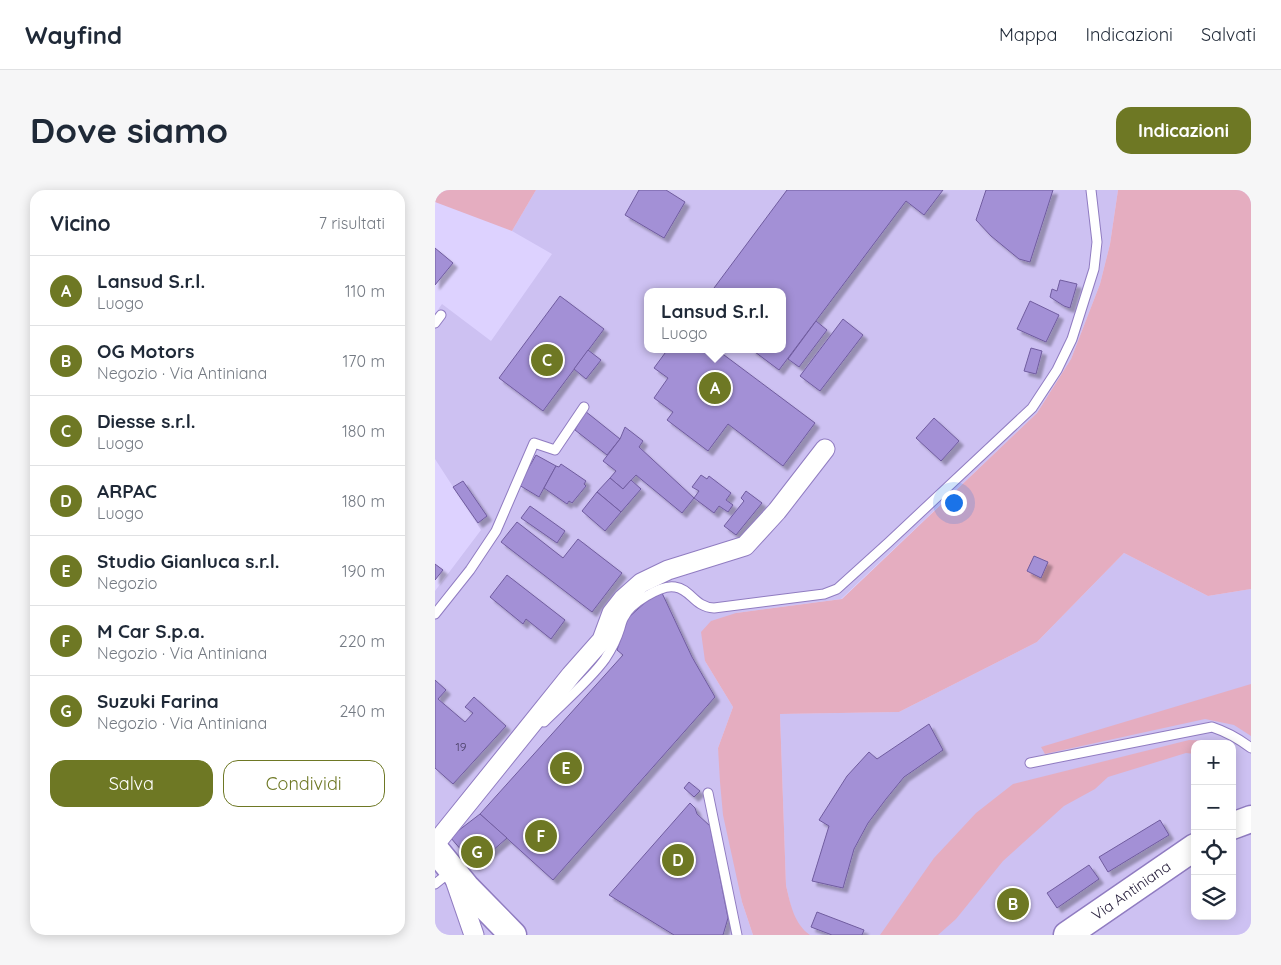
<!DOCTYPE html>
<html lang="it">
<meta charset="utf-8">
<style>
:root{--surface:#fff;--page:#f6f6f7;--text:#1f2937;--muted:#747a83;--line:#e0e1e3;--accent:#6e7824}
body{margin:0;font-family:Quicksand,sans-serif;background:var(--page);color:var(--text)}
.controls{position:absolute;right:15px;bottom:15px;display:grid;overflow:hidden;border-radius:10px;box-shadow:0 2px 12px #0003}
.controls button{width:45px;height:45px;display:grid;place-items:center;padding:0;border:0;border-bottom:1px solid var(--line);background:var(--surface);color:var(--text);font:25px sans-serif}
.you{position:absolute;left:518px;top:312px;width:18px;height:18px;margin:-12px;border:4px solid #fff;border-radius:50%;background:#1a73e8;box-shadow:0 0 0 8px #1a73e833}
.badge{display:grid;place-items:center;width:32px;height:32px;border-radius:50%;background:var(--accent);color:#fff;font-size:16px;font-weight:700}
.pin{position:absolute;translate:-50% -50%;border:2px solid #fff;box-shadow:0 1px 5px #0006}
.popup{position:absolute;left:209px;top:98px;width:142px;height:65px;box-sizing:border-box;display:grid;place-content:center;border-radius:10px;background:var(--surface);filter:drop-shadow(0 1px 4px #0005);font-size:16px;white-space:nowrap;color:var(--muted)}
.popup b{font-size:19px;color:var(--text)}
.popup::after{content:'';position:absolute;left:50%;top:100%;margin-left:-10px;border:10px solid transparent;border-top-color:var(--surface)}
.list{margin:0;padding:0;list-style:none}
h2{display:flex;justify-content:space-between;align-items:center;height:65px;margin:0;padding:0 20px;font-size:21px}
h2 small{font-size:16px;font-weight:400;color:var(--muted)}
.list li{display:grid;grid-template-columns:32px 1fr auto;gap:15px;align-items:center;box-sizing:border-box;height:70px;padding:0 20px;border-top:1px solid var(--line)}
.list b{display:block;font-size:19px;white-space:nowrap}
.list p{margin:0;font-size:16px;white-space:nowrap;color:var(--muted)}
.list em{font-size:16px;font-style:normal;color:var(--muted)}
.actions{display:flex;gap:10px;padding:15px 20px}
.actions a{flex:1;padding:11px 0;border:1px solid var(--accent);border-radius:15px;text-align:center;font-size:18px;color:var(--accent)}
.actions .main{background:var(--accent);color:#fff}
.icon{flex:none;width:28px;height:28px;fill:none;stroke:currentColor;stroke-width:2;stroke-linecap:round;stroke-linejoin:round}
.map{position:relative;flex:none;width:816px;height:745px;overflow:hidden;border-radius:15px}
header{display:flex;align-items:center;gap:30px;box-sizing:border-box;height:70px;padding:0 25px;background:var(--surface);border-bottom:1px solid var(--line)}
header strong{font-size:24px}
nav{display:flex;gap:28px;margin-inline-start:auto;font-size:18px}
.intro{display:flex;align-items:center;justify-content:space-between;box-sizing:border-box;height:120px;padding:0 30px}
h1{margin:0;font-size:35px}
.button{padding:12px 22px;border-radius:15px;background:var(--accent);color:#fff;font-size:18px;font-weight:700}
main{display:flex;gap:30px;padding:0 30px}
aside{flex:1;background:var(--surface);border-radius:15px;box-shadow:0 2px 12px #0003}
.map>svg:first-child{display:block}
</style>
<header>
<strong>Wayfind</strong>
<nav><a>Mappa</a><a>Indicazioni</a><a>Salvati</a></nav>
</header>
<div class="intro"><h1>Dove siamo</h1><a class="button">Indicazioni</a></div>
<main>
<aside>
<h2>Vicino<small>7 risultati</small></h2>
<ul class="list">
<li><span class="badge">A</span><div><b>Lansud S.r.l.</b><p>Luogo</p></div><em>110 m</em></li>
<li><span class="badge">B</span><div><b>OG Motors</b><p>Negozio · Via Antiniana</p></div><em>170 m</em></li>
<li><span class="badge">C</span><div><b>Diesse s.r.l.</b><p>Luogo</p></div><em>180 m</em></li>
<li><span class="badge">D</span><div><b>ARPAC</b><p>Luogo</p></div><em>180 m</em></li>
<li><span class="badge">E</span><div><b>Studio Gianluca s.r.l.</b><p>Negozio</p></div><em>190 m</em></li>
<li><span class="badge">F</span><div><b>M Car S.p.a.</b><p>Negozio · Via Antiniana</p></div><em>220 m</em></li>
<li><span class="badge">G</span><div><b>Suzuki Farina</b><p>Negozio · Via Antiniana</p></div><em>240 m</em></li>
</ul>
<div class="actions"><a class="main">Salva</a><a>Condividi</a></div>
</aside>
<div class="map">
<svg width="816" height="745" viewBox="0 0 816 745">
<defs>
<filter id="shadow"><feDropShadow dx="4.5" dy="4.5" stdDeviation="1" flood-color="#0004"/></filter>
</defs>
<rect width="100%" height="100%" fill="#ddd2ff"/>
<!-- built -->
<g fill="#cdc1f2" fill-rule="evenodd">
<path d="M101 0H683L675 54 665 94 636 169 602 223 406 409 301 423 270 471 298 517 283 558 307 712 318 745H0V401L46 340 0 269V124L7 114 56 151 117 64 77 41ZM212 102H348V159H212Z"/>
<path d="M689 363 773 406 816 399V745H347L357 722 351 695 345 524 464 522 602 452ZM760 554H797V726H760Z"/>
</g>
<!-- green -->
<g fill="#e5adc0">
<path d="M0 0H101L77 41 0 12Z"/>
<path d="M683 0H816V399L773 406 689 363 602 452 464 522 345 524 351 695C355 713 359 734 375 745H318L307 712 288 625 285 592 283 558 298 517 270 471 266 442 276 431 301 423 407 409 602 223 636 169 665 94 675 54Z"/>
<path d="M816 494V546L799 535 770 529 610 564 606 557Z"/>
<path d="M754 550 780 551 792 554H760V564L751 563 673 587 660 599 629 616 568 671 521 729 503 745H445L499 668 541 623 578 594Z"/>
</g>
<!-- building -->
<g fill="#a390d6" stroke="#705c9f" filter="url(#shadow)">
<path d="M204 0H231L250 12 229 48 190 25Z"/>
<path d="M352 0H508L489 25 471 11 344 180 316 159H348V102H276Z"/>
<path d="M551 0H618L595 72 584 69 556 46 541 30Z"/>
<path d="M0 58 18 73 0 95Z"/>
<path d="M625 90 642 94 635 118 629 116 615 107 617 99 622 101Z"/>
<path d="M125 106 169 139 108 221 64 188Z"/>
<path d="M595 111 624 125 611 152 582 139Z"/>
<path d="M408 129 428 145 385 201 365 186Z"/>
<path d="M381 131 392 140 364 177 353 169Z"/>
<path d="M596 158 607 161 601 184 589 181Z"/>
<path d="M233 159H281L380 233 348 276 293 234 273 261 232 230 238 222 219 208 233 188 219 178Z"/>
<path d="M153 160 166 170 151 189 139 179Z"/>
<path d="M150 221 185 249 172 265 140 240Z"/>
<path d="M499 228 524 251 506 271 481 248Z"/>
<path d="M190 237 208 251 204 257 259 308 247 323 201 285 188 299 175 288 181 281 168 271 185 249Z"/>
<path d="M101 265 121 276 104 307 84 295Z"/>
<path d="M126 274 151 291 149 294 151 296 137 313 134 311 132 314 109 298 121 276 124 277Z"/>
<path d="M266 285 272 289 274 286 296 303 291 310 298 315 293 322 284 316 279 323 259 308 264 301 257 297Z"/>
<path d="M175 288 188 299 196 290 206 299 186 322 162 302Z"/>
<path d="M28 291 52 326 43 333 18 297Z"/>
<path d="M311 301 327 313 301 345 289 336 309 311 306 308Z"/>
<path d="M162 302 186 322 170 341 147 321Z"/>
<path d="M95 316 130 341 122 353 86 328Z"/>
<path d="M82 332 128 368 143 349 187 383 157 422 66 352Z"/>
<path d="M599 366 613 372 606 388 592 381Z"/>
<path d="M0 374 8 380 0 390Z"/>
<path d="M72 385 130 430 116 449 91 429 88 434 55 407Z"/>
<path d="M227 403 257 467 280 507 118 690 45 624 188 465 182 460 193 428 213 410Z"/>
<path d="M0 490 11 500 3 509 30 532 38 523 30 517 39 507 71 536 18 594 0 578Z"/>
<path d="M494 534 508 560 469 587 451 609 433 633 419 659 408 698 377 691 394 636 384 630 412 586 434 562 442 569Z"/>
<path d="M254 592 265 601 259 607 249 598Z"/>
<path d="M255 613 260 618 262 624 275 636 293 728 288 745H239L174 705Z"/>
<path d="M45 624 72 648 40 676 15 647Z"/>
<path d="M725 630 734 645 673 682 664 667Z"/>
<path d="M654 675 664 689 622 718 612 703Z"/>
<path d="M382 722 429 740 427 745H397L376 737Z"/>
</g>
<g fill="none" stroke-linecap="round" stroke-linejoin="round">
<!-- lane casing -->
<g stroke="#907cc1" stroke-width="11">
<g id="lane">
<path d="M0 133 6 125"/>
<path d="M0 424 35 380 61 341 99 253 120 260 149 217"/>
<path d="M109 532C128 513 155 490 170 469 176 460 182 448 185 438 186 434 187 430 189 427 195 414 226 394 240 397 256 399 259 417 279 418L389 404 402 399 454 352 597 218 622 180 637 149 659 79 662 52 656 0"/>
<path d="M595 573 777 537C792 542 803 548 816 558"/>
<path d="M273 603 302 745"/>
<path d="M0 694 15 682"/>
</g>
</g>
<!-- street casing -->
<g stroke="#907cc1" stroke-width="21">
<g id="street">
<path d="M0 654 136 485 167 450 177 423 188 409 206 393 233 380 310 356 342 321 390 259"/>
<path d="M20 690 39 745"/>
</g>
</g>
<!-- secondary casing -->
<g stroke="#907cc1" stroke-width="29">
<g id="secondary">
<path d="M797 636 816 629"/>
<path d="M0 659 31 697 78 745"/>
<path id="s1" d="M632 745 760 657"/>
</g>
</g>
<!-- lane -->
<use href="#lane" stroke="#fff" stroke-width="9"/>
<!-- street -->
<use href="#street" stroke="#fff" stroke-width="19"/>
<!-- secondary -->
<use href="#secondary" stroke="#fff" stroke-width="26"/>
</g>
<g text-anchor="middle" stroke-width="4.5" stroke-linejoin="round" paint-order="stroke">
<!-- number labels -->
<g font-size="12" fill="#493e65">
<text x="26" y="561">19</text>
</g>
<!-- street labels -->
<g font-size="15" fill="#2b233f" stroke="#ddd2ff">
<text dy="5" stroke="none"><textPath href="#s1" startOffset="78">Via Antiniana</textPath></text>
</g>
</g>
</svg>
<div class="controls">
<button>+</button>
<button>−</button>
<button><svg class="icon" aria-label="locate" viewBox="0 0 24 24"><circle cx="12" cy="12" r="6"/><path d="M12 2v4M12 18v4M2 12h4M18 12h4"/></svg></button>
<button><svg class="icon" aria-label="layers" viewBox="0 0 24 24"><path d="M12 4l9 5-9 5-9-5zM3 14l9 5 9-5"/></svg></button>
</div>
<div class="you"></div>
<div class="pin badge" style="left:280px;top:198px">A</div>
<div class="popup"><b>Lansud S.r.l.</b>Luogo</div>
<div class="pin badge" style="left:578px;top:714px">B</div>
<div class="pin badge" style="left:112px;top:170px">C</div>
<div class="pin badge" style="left:243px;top:670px">D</div>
<div class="pin badge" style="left:131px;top:578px">E</div>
<div class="pin badge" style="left:106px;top:646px">F</div>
<div class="pin badge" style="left:42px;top:662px">G</div>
</div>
</main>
